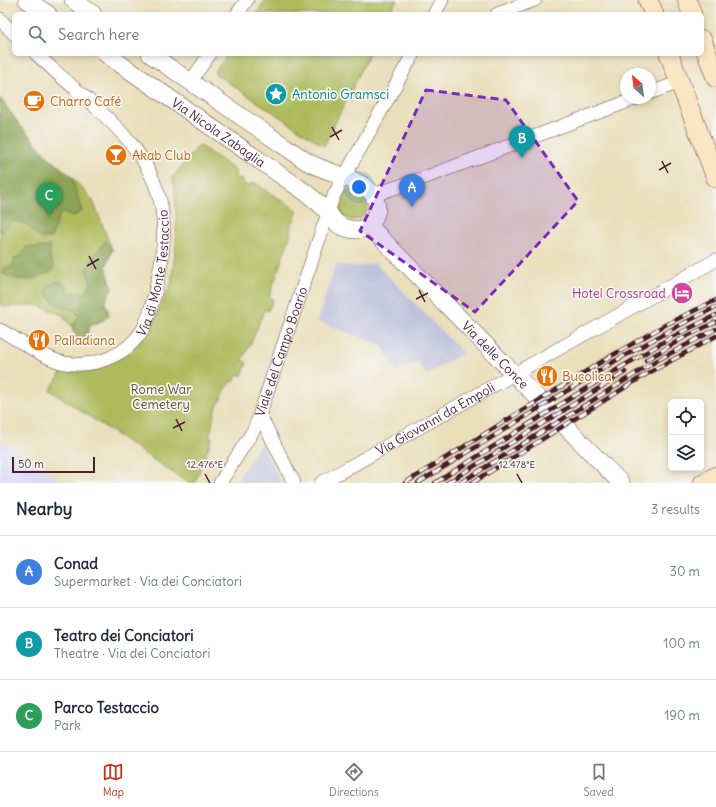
<!DOCTYPE html>
<meta charset="utf-8">
<style>
:root{--surface:#fff;--page:#f2f2f3;--text:#1f2937;--muted:#747a83;--line:#e0e1e3;--accent:#c8321e}
body{margin:0;font-family:Delius,sans-serif;background:var(--page);color:var(--text)}
.controls{position:absolute;right:12px;bottom:12px;display:grid;overflow:hidden;border-radius:6px;box-shadow:0 2px 6px #0003}
.controls button{width:36px;height:36px;display:grid;place-items:center;padding:0;border:0;border-bottom:1px solid var(--line);background:var(--surface);color:var(--text);font:20px sans-serif}
.compass{position:absolute;left:620px;top:68px;width:36px;height:36px;border-radius:50%;background:var(--surface);box-shadow:0 2px 6px #0003;rotate:332deg}
.scale{position:absolute;left:12px;bottom:10px;width:83px;box-sizing:border-box;padding-left:4px;border:2px solid #4a1f2b;border-top:0;font-size:11px;line-height:14px;white-space:nowrap;color:#4a1f2b;-webkit-text-stroke:3px #f6f6f2;paint-order:stroke}
.you{position:absolute;left:359px;top:187px;width:14px;height:14px;margin:-10px;border:3px solid #fff;border-radius:50%;background:#1a73e8;box-shadow:0 0 0 6px #1a73e833}
.badge{display:grid;place-items:center;width:26px;height:26px;border-radius:50%;background:var(--accent);color:#fff;font-size:13px;font-weight:700}
.pin{position:absolute;translate:-50% -33px;filter:drop-shadow(0 1px 2px #0008)}
.pin::after{content:'';position:absolute;top:21px;width:14px;height:12px;background:inherit;clip-path:polygon(0 0,100% 0,50% 100%)}
.list{margin:0;padding:0;list-style:none}
h2{display:flex;justify-content:space-between;align-items:center;height:52px;margin:0;padding:0 16px;font-size:17px}
h2 small{font-size:13px;font-weight:400;color:var(--muted)}
.list li{display:grid;grid-template-columns:26px 1fr auto;gap:12px;align-items:center;box-sizing:border-box;height:72px;padding:0 16px;border-top:1px solid var(--line)}
.list b{display:block;font-size:15px;white-space:nowrap}
.list p{margin:0;font-size:13px;white-space:nowrap;color:var(--muted)}
.list em{font-size:13px;font-style:normal;color:var(--muted)}
.icon{flex:none;width:22px;height:22px;fill:none;stroke:currentColor;stroke-width:2;stroke-linecap:round;stroke-linejoin:round}
.map{position:relative;flex:none;width:716px;height:483px;overflow:hidden}
.search{position:absolute;background:var(--surface);box-shadow:0 2px 6px #0003;left:12px;right:12px;top:12px;height:44px;display:flex;align-items:center;gap:10px;box-sizing:border-box;padding:0 14px;border-radius:6px;color:var(--muted);font-size:15px}
.sheet{height:268px;background:var(--surface)}
nav{display:flex;justify-content:space-around;align-items:center;box-sizing:border-box;height:56px;border-top:1px solid var(--line);background:var(--surface);font-size:11px;color:var(--muted)}
nav a{display:grid;justify-items:center;gap:2px}
nav .on{color:var(--accent)}
.map>svg:first-child{display:block}
</style>
<div class="map">
<svg width="716" height="483" viewBox="0 0 716 483">
<rect width="100%" height="100%" fill="#f6f6f2"/>
<filter id="ink" filterUnits="userSpaceOnUse"><feTurbulence type="fractalNoise" baseFrequency=".025" numOctaves="2"/><feDisplacementMap in="SourceGraphic" scale="8" xChannelSelector="R" yChannelSelector="G"/><feConvolveMatrix kernelMatrix="1 2 1 2 8 2 1 2 1" color-interpolation-filters="sRGB"/></filter>
<filter id="wash" filterUnits="userSpaceOnUse"><feTurbulence type="fractalNoise" baseFrequency=".012" numOctaves="4" result="noise"/><feDisplacementMap in="SourceGraphic" scale="16" xChannelSelector="R" yChannelSelector="G"/><feGaussianBlur stdDeviation="0.9" result="paint"/><feColorMatrix in="noise" values="0 0 0 0 0 0 0 0 0 0 0 0 0 0 0 0 0 1.4 0 .05"/><feComposite in="paint" operator="in"/></filter>
<g filter="url(#wash)">
<rect width="100%" height="100%" fill="#e9dfba"/>
<!-- built -->
<path fill="#d9d7f8" d="M0 440 64 483H0Z"/>
<!-- industrial -->
<g fill="#c0c2dd">
<path d="M375 263 393 281 463 353 426 375 417 361 397 372 381 345 317 321 336 264 359 267Z"/>
<path d="M261 443 281 483H235Z"/>
</g>
<!-- green -->
<g fill="#aebb5d" stroke="#7c6d44">
<path d="M266 0H397L389 14H256Z"/>
<path d="M228 54H369L324 146 214 73Z"/>
<path d="M0 98 19 124 49 158 72 177 93 201 112 249 106 267 112 288 105 302 109 315 104 320 90 326 85 340 78 341 72 327 63 315 37 305 7 307 0 305Z"/>
<path d="M199 145 235 170V178L241 179 246 186 255 183 298 211 290 229 291 233 269 297 273 299 268 311 264 310 252 341 242 360 247 363 242 376 238 374 234 382 230 381 215 411 212 423V427L209 437 212 438 195 483H188L50 390 62 371 81 372 102 367 142 335 157 314 171 284 176 244V216L175 193 173 177Z"/>
<circle cx="353" cy="205" r="15"/>
</g>
<!-- forest -->
<g fill="#8aa354" stroke="#6a6140">
<path d="M0 98 19 124 49 158 72 177 82 211 72 217 63 211 58 218 51 238H40L28 225 14 220 3 231 0 232Z"/>
<path d="M105 241 112 249 106 267 112 288 105 302 109 315 104 320 90 326 85 340 78 341 72 327 79 317 75 310C61 309 51 304 46 290L49 285 59 281 66 286 68 293 80 292 85 294 91 284 87 270 91 261Z"/>
<path d="M26 247H50V258L54 266 50 273C44 274 38 277 32 279 22 281 10 278 2 273L4 268 13 266 15 258 22 256Z"/>
</g>
</g>
<g filter="url(#ink)">
<g fill="none" stroke-linecap="round" stroke-linejoin="round">
<!-- minor casing -->
<g stroke="#623c40" stroke-width="14">
<g id="minor">
<path d="M237 14 247 0"/>
<path d="M434 14 442 0"/>
<path d="M497 14 535 0"/>
<path d="M0 19 14 34"/>
<path d="M190 82 210 54"/>
<path d="M650 93 680 82"/>
<path d="M373 195 421 179 637 98"/>
<path id="s1" d="M0 330C17 339 47 360 65 363 95 368 127 356 143 329 150 315 154 298 157 283 165 249 168 214 154 182 140 147 113 123 86 98 69 84 53 69 36 54"/>
<path d="M260 415 294 483"/>
<path id="s2" d="M220 483 253 431 257 422 334 195 413 54"/>
<path id="s3" d="M321 483 716 260"/>
</g>
</g>
<!-- tertiary casing -->
<g stroke="#623c40" stroke-width="18">
<g id="tertiary">
<path d="M27 0 48 14"/>
<path d="M73 0 93 14"/>
<path id="s4" d="M106 54 305 192C313 198 321 205 328 212 333 219 337 226 346 228 370 237 388 208 369 190 355 177 324 172 306 161L150 54"/>
<path id="s5" d="M369 225 383 240 621 483"/>
</g>
</g>
<!-- secondary casing -->
<g stroke="#623c40" stroke-width="20">
<g id="secondary">
<path d="M648 0 654 14"/>
<path d="M687 0 692 14"/>
<path d="M702 40 716 78"/>
<path d="M669 54 716 178"/>
<path d="M703 483 716 476"/>
</g>
</g>
<!-- minor -->
<use href="#minor" stroke="#fff" stroke-width="13"/>
<!-- tertiary -->
<use href="#tertiary" stroke="#fff" stroke-width="17"/>
<!-- secondary -->
<use href="#secondary" stroke="#fbe6c4" stroke-width="19"/>
<!-- rail casing -->
<g stroke="#4a1f2b" stroke-width="4.5">
<g id="rail">
<path d="M646 360 685 337 716 322"/>
<path d="M405 483 606 359 665 325 716 300"/>
<path d="M418 483 615 361 678 326 716 307"/>
<path d="M435 483 590 386 670 338 716 315"/>
<path d="M447 483 625 372"/>
<path d="M460 483 656 361 716 329"/>
<path d="M472 483 645 375 716 336"/>
</g>
</g>
<!-- rail -->
<use href="#rail" stroke="#f6f6f2" stroke-width="3" stroke-dasharray="9" stroke-linecap="butt"/>
</g>
</g>
<!-- marked area -->
<path fill="#7b2cbf" fill-opacity="0.2" stroke="#7b2cbf" stroke-width="3" stroke-dasharray="8 5" stroke-linejoin="round" d="M426 90 506 100 578 201 475 312 360 231Z"/>
<!-- ticks -->
<path fill="none" stroke="#4a1f2b" stroke-width="1.5" d="M332 127 339 140M330 137 342 130M662 161 668 173M659 170 671 163M89 256 96 269M87 266 99 259M419 290 425 302M416 299 428 293M176 419 182 431M173 428 185 422M205 474 210 483M517 474 522 483"/>
<!-- icons -->
<defs>
<g id="sight-disc" transform="scale(1.15)"><circle r="9.5" fill="#0f9aa8" stroke="#f6f6f2"/><path d="M0-6L1.8-2.2L6-1.7L2.9 1.2L3.7 5.4L0 3.3L-3.7 5.4L-2.9 1.2L-6-1.7L-1.8-2.2Z" fill="#fff"/></g>
<g id="cafe-disc" transform="scale(1.15)"><circle r="9.5" fill="#e8710a" stroke="#f6f6f2"/><path d="M-5.5-4.5H6V0H3Q3 3.5 0 3.5H-2.5Q-5.5 3.5-5.5 0ZM3-3.2v2h1.7v-2ZM-6 4.5H4V6H-6Z" fill="#fff"/></g>
<g id="bar-disc" transform="scale(1.15)"><circle r="9.5" fill="#e8710a" stroke="#f6f6f2"/><path d="M-6-5H6L.8 .8V4.5H3.5V6h-7V4.5H-.8V.8Z" fill="#fff"/></g>
<g id="hotel-disc" transform="scale(1.15)"><circle r="9.5" fill="#d1479c" stroke="#f6f6f2"/><path d="M-6-4.5h1.5V1H6V5H4.5V3h-9V5H-6ZM-4 0a1.8 1.8 0 1 1 3.6 0ZM.5 0V-2.5h3Q6-2.5 6 0Z" fill="#fff"/></g>
<g id="restaurant-disc" transform="scale(1.15)"><circle r="9.5" fill="#e8710a" stroke="#f6f6f2"/><path d="M-5-6h1v4h1v-4h1v4h1v-4h1v5L-1.5 .5V6h-2V.5L-5-1ZM5-6V6H3V1.5H1.5Q1.5-4 5-6Z" fill="#fff"/></g>
</defs>
<g fill-rule="evenodd">
<use href="#sight-disc" x="276" y="94"/>
<use href="#cafe-disc" x="34" y="101"/>
<use href="#bar-disc" x="116" y="155"/>
<use href="#hotel-disc" x="682" y="293"/>
<use href="#restaurant-disc" x="39" y="340"/>
<use href="#restaurant-disc" x="547" y="376"/>
</g>
<g text-anchor="middle" stroke-width="3.5" stroke-linejoin="round" paint-order="stroke">
<!-- culture labels -->
<g font-size="13" fill="#0d838f" stroke="#f6f6f2" text-anchor="start">
<text x="292" y="99">Antonio Gramsci</text>
</g>
<!-- food labels -->
<g font-size="13" fill="#c56008" stroke="#f6f6f2" text-anchor="start">
<text x="50" y="106">Charro Café</text>
<text x="132" y="160">Akab Club</text>
<text x="54" y="345">Palladiana</text>
<text x="562" y="381">Bucolica</text>
</g>
<!-- street labels -->
<g font-size="13" fill="#4a1f2b" stroke="#f6f6f2">
<text dy="5" stroke="none"><textPath href="#s4" startOffset="137">Via Nicola Zabaglia</textPath></text>
<text dy="5" stroke="none"><textPath href="#s1" startOffset="221">Via di Monte Testaccio</textPath></text>
<text dy="5" stroke="none"><textPath href="#s2" startOffset="146">Viale del Campo Boario</textPath></text>
<text dy="5" stroke="none"><textPath href="#s5" startOffset="181">Via delle Conce</textPath></text>
<text dy="5" stroke="none"><textPath href="#s3" startOffset="131">Via Giovanni da Empoli</textPath></text>
</g>
<!-- hotel labels -->
<g font-size="13" fill="#b23c85" stroke="#f6f6f2" text-anchor="end">
<text x="666" y="298">Hotel Crossroad</text>
</g>
<!-- park labels -->
<g font-size="13" fill="#684e3a" stroke="#f6f6f2">
<text x="161" y="394">Rome War<tspan x="161" dy="15">Cemetery</tspan></text>
</g>
</g>
<g font-size="10" text-anchor="middle" fill="#4a1f2b" stroke="#f6f6f2" stroke-width="3.5" stroke-linejoin="round" paint-order="stroke">
<text x="205" y="468">12.476°E</text>
<text x="517" y="468">12.478°E</text>
</g>
</svg>
<div class="controls">
<button><svg class="icon" aria-label="locate" viewBox="0 0 24 24"><circle cx="12" cy="12" r="6"/><path d="M12 2v4M12 18v4M2 12h4M18 12h4"/></svg></button>
<button><svg class="icon" aria-label="layers" viewBox="0 0 24 24"><path d="M12 4l9 5-9 5-9-5zM3 14l9 5 9-5"/></svg></button>
</div>
<svg class="compass" viewBox="-18 -18 36 36"><path d="M0-13l5 13h-10z" fill="#e53935"/><path d="M0 13l5-13h-10z" fill="#747a83"/></svg>
<div class="scale">50 m</div>
<div class="you"></div>
<div class="pin badge" style="left:412px;top:207px;background:#3f7fe0">A</div>
<div class="pin badge" style="left:522px;top:158px;background:#0f9aa8">B</div>
<div class="pin badge" style="left:49px;top:215px;background:#2e9e5b">C</div>
<div class="search"><svg class="icon" aria-label="search" viewBox="0 0 24 24"><circle cx="10" cy="10" r="6"/><path d="M15 15l6 6"/></svg>Search here</div>
</div>
<section class="sheet">
<h2>Nearby<small>3 results</small></h2>
<ul class="list">
<li><span class="badge" style="background:#3f7fe0">A</span><div><b>Conad</b><p>Supermarket · Via dei Conciatori</p></div><em>30 m</em></li>
<li><span class="badge" style="background:#0f9aa8">B</span><div><b>Teatro dei Conciatori</b><p>Theatre · Via dei Conciatori</p></div><em>100 m</em></li>
<li><span class="badge" style="background:#2e9e5b">C</span><div><b>Parco Testaccio</b><p>Park</p></div><em>190 m</em></li>
</ul>
</section>
<nav>
<a class="on"><svg class="icon" aria-label="map" viewBox="0 0 24 24"><path d="M3 6l6-2 6 2 6-2v14l-6 2-6-2-6 2zM9 4v14M15 6v14"/></svg>Map</a>
<a><svg class="icon" aria-label="directions" viewBox="0 0 24 24"><path d="M12 3l9 9-9 9-9-9zM9 14v-3h6M13 9l2 2-2 2"/></svg>Directions</a>
<a><svg class="icon" aria-label="saved" viewBox="0 0 24 24"><path d="M7 4h10v16l-5-4-5 4z"/></svg>Saved</a>
</nav>
